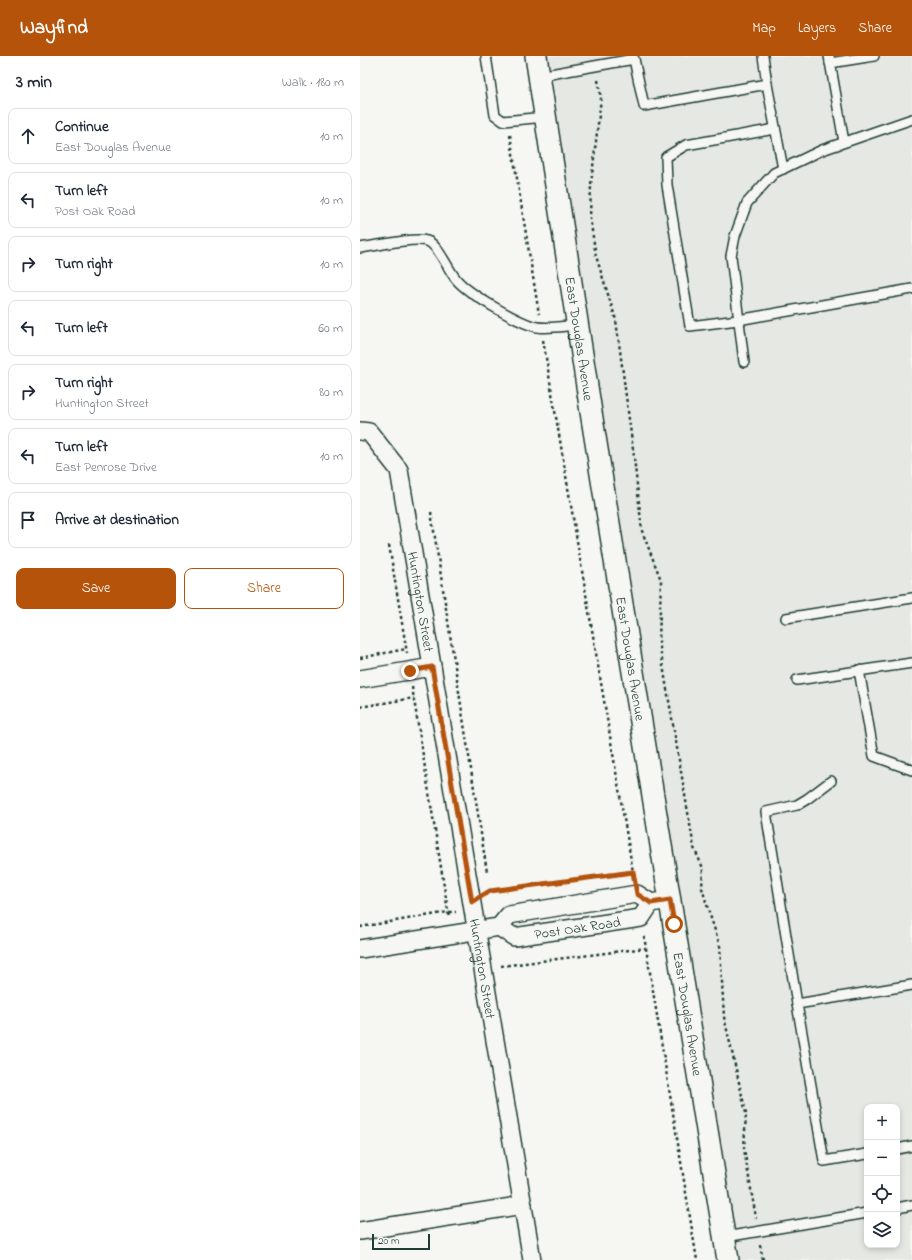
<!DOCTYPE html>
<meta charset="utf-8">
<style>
:root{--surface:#fff;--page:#f6f6f7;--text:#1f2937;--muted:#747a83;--line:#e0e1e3;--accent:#b45309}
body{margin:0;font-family:"Indie Flower",sans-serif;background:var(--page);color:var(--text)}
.controls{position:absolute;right:12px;bottom:12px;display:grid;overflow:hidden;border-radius:8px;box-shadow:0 2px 6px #0003}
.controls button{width:36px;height:36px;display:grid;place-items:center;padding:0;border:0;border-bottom:1px solid var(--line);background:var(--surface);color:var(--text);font:20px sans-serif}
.scale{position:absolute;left:12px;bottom:10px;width:58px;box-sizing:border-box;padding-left:4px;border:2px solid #1f3d34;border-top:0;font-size:11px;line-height:14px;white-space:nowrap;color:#1f3d34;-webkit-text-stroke:3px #f6f6f2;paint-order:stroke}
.stop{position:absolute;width:12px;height:12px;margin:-9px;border:3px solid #b45309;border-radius:50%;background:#fff}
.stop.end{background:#b45309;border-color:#fff;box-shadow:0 1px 4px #0008}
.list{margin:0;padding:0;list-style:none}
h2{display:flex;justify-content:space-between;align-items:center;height:52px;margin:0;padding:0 16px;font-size:17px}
h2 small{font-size:13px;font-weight:400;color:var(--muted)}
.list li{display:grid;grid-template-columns:26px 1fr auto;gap:12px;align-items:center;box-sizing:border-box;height:56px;margin:0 8px 8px;padding:0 8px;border:1px solid var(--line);border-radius:8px}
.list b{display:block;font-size:15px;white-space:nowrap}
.list p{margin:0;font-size:13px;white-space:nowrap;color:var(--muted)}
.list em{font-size:13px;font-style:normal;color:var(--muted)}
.actions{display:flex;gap:8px;padding:12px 16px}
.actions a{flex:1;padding:9px 0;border:1px solid var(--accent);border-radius:8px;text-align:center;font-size:14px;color:var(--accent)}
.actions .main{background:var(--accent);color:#fff}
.icon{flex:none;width:22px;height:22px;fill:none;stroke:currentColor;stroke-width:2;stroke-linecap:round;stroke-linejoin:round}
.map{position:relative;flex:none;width:552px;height:1204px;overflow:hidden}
header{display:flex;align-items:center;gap:24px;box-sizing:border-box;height:56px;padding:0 20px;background:var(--accent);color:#fff}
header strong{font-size:19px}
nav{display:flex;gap:22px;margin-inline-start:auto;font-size:14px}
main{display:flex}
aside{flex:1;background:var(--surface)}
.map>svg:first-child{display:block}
</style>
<header>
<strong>Wayfind</strong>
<nav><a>Map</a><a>Layers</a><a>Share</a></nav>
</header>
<main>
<aside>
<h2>3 min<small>Walk · 180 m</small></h2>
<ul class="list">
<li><svg class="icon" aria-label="ahead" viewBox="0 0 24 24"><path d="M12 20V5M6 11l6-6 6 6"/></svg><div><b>Continue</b><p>East Douglas Avenue</p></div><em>10 m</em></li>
<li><svg class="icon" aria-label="left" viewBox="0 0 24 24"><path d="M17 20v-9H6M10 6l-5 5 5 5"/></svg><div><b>Turn left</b><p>Post Oak Road</p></div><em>10 m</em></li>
<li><svg class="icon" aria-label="right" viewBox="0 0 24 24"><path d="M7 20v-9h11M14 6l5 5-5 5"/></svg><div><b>Turn right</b></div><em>10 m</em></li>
<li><svg class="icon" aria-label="left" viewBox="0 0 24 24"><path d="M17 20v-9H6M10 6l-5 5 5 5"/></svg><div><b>Turn left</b></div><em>60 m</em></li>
<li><svg class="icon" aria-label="right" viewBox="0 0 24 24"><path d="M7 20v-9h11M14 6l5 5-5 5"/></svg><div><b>Turn right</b><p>Huntington Street</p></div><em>80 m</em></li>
<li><svg class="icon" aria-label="left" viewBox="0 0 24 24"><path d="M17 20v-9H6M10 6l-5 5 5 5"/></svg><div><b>Turn left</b><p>East Penrose Drive</p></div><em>10 m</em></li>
<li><svg class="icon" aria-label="arrive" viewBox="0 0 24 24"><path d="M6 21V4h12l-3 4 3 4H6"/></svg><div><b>Arrive at destination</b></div></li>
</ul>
<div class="actions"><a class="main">Save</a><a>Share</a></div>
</aside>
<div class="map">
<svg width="552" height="1204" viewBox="0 0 552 1204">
<rect width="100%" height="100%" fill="#f6f6f2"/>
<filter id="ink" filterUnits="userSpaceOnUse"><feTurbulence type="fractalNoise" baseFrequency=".025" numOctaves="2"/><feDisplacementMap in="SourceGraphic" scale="8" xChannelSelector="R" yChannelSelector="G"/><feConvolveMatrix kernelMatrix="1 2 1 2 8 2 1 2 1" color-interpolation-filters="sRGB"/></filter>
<g filter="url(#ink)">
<!-- built -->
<path fill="#e6e8e4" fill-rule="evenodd" d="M173 0H552V1204H369ZM507 1051H537V1189H507Z"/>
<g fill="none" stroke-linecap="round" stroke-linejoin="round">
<!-- service casing -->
<g stroke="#1f3d34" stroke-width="12">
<g id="service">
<path d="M126 0 135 59 143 65 185 61"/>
<path d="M403 0 407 28"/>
<path d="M469 0 484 86"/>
<path d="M470 7 514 0"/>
<path d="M179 20 274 3 284 50 407 28 423 113"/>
<path d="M415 73 326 89 306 101 307 129 330 270 378 264 552 233"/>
<path d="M0 192C16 190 53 181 67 185 78 188 88 214 96 223 108 238 159 267 177 271 190 273 204 270 217 269"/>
<path d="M384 306 371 200 375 180 387 147 414 117 462 94 552 63"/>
<path d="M426 562 552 542"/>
<path d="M499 614 514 700 552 714"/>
<path d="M437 624 552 607"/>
<path d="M437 948 406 756 437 749 447 743 471 725"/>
<path d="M537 1093 552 1090"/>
<path d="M507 1098 464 1105 437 948 552 929"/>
<path d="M537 1152 552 1149"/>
<path d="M365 1181 507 1157"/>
</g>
</g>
<!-- minor casing -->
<g stroke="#1f3d34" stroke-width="20">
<g id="minor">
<path id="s1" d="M0 375 9 376 39 414 172 1204"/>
<path d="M0 623 72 611"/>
<path id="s2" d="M139 871 154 881 281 862 291 847 303 845"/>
<path d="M0 893 139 871 149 859 277 838 291 847"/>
<path d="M0 1175 163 1149"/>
</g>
</g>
<!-- tertiary casing -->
<g stroke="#1f3d34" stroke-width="24">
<g id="tertiary">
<path id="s3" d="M176 0 231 356 368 1204"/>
</g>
</g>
<!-- path -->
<g stroke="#1f3d34" stroke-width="2.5" stroke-dasharray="3 3" stroke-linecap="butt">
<path d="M238 24 241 42 231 128 230 162 236 200 256 264 274 401 282 475 301 524 299 586 334 792 343 812 342 832 349 856 360 890 364 961 386 1057 384 1093 396 1162"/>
<path d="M150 79 179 258"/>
<path d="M183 284 274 822"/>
<path d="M71 456 127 816"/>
<path d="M29 489 47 597"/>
<path d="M0 602 46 593"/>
<path d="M52 631 89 861"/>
<path d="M0 651 54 642"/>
<path d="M129 835 273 816"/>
<path d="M0 871 88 856H96"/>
<path d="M284 880 337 1204"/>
<path d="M141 910 286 892"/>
<path d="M400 1189 403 1204"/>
</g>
<!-- service -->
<use href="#service" stroke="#f6f6f2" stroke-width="9"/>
<!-- minor -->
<use href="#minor" stroke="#f6f6f2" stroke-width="17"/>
<!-- tertiary -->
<use href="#tertiary" stroke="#f6f6f2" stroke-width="21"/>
</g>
</g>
<g fill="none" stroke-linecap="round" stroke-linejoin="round" filter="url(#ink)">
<!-- route -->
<path stroke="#b45309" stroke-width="5" d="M50 615 72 611 112 846 130 835 273 816 277 838 291 847 310 844 314 868"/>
</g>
<g text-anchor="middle" stroke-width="4" stroke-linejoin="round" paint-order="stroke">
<!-- street labels -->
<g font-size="14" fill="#1f3d34" stroke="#f6f6f2">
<text dy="5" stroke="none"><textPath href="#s3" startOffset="286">East Douglas Avenue</textPath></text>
<text dy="5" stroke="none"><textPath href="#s1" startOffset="191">Huntington Street</textPath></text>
<text dy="5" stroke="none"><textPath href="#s3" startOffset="610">East Douglas Avenue</textPath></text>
<text dy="5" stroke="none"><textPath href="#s2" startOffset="82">Post Oak Road</textPath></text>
<text dy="5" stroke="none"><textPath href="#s1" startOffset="563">Huntington Street</textPath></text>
<text dy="5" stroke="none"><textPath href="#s3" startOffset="970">East Douglas Avenue</textPath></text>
</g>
</g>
</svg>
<div class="controls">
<button>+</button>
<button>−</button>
<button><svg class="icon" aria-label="locate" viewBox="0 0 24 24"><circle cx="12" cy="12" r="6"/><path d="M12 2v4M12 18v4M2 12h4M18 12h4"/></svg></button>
<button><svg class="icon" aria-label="layers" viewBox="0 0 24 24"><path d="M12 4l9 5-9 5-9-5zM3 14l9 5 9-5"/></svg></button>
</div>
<div class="scale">20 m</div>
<div class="stop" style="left:314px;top:868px"></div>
<div class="stop end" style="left:50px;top:615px"></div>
</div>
</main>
